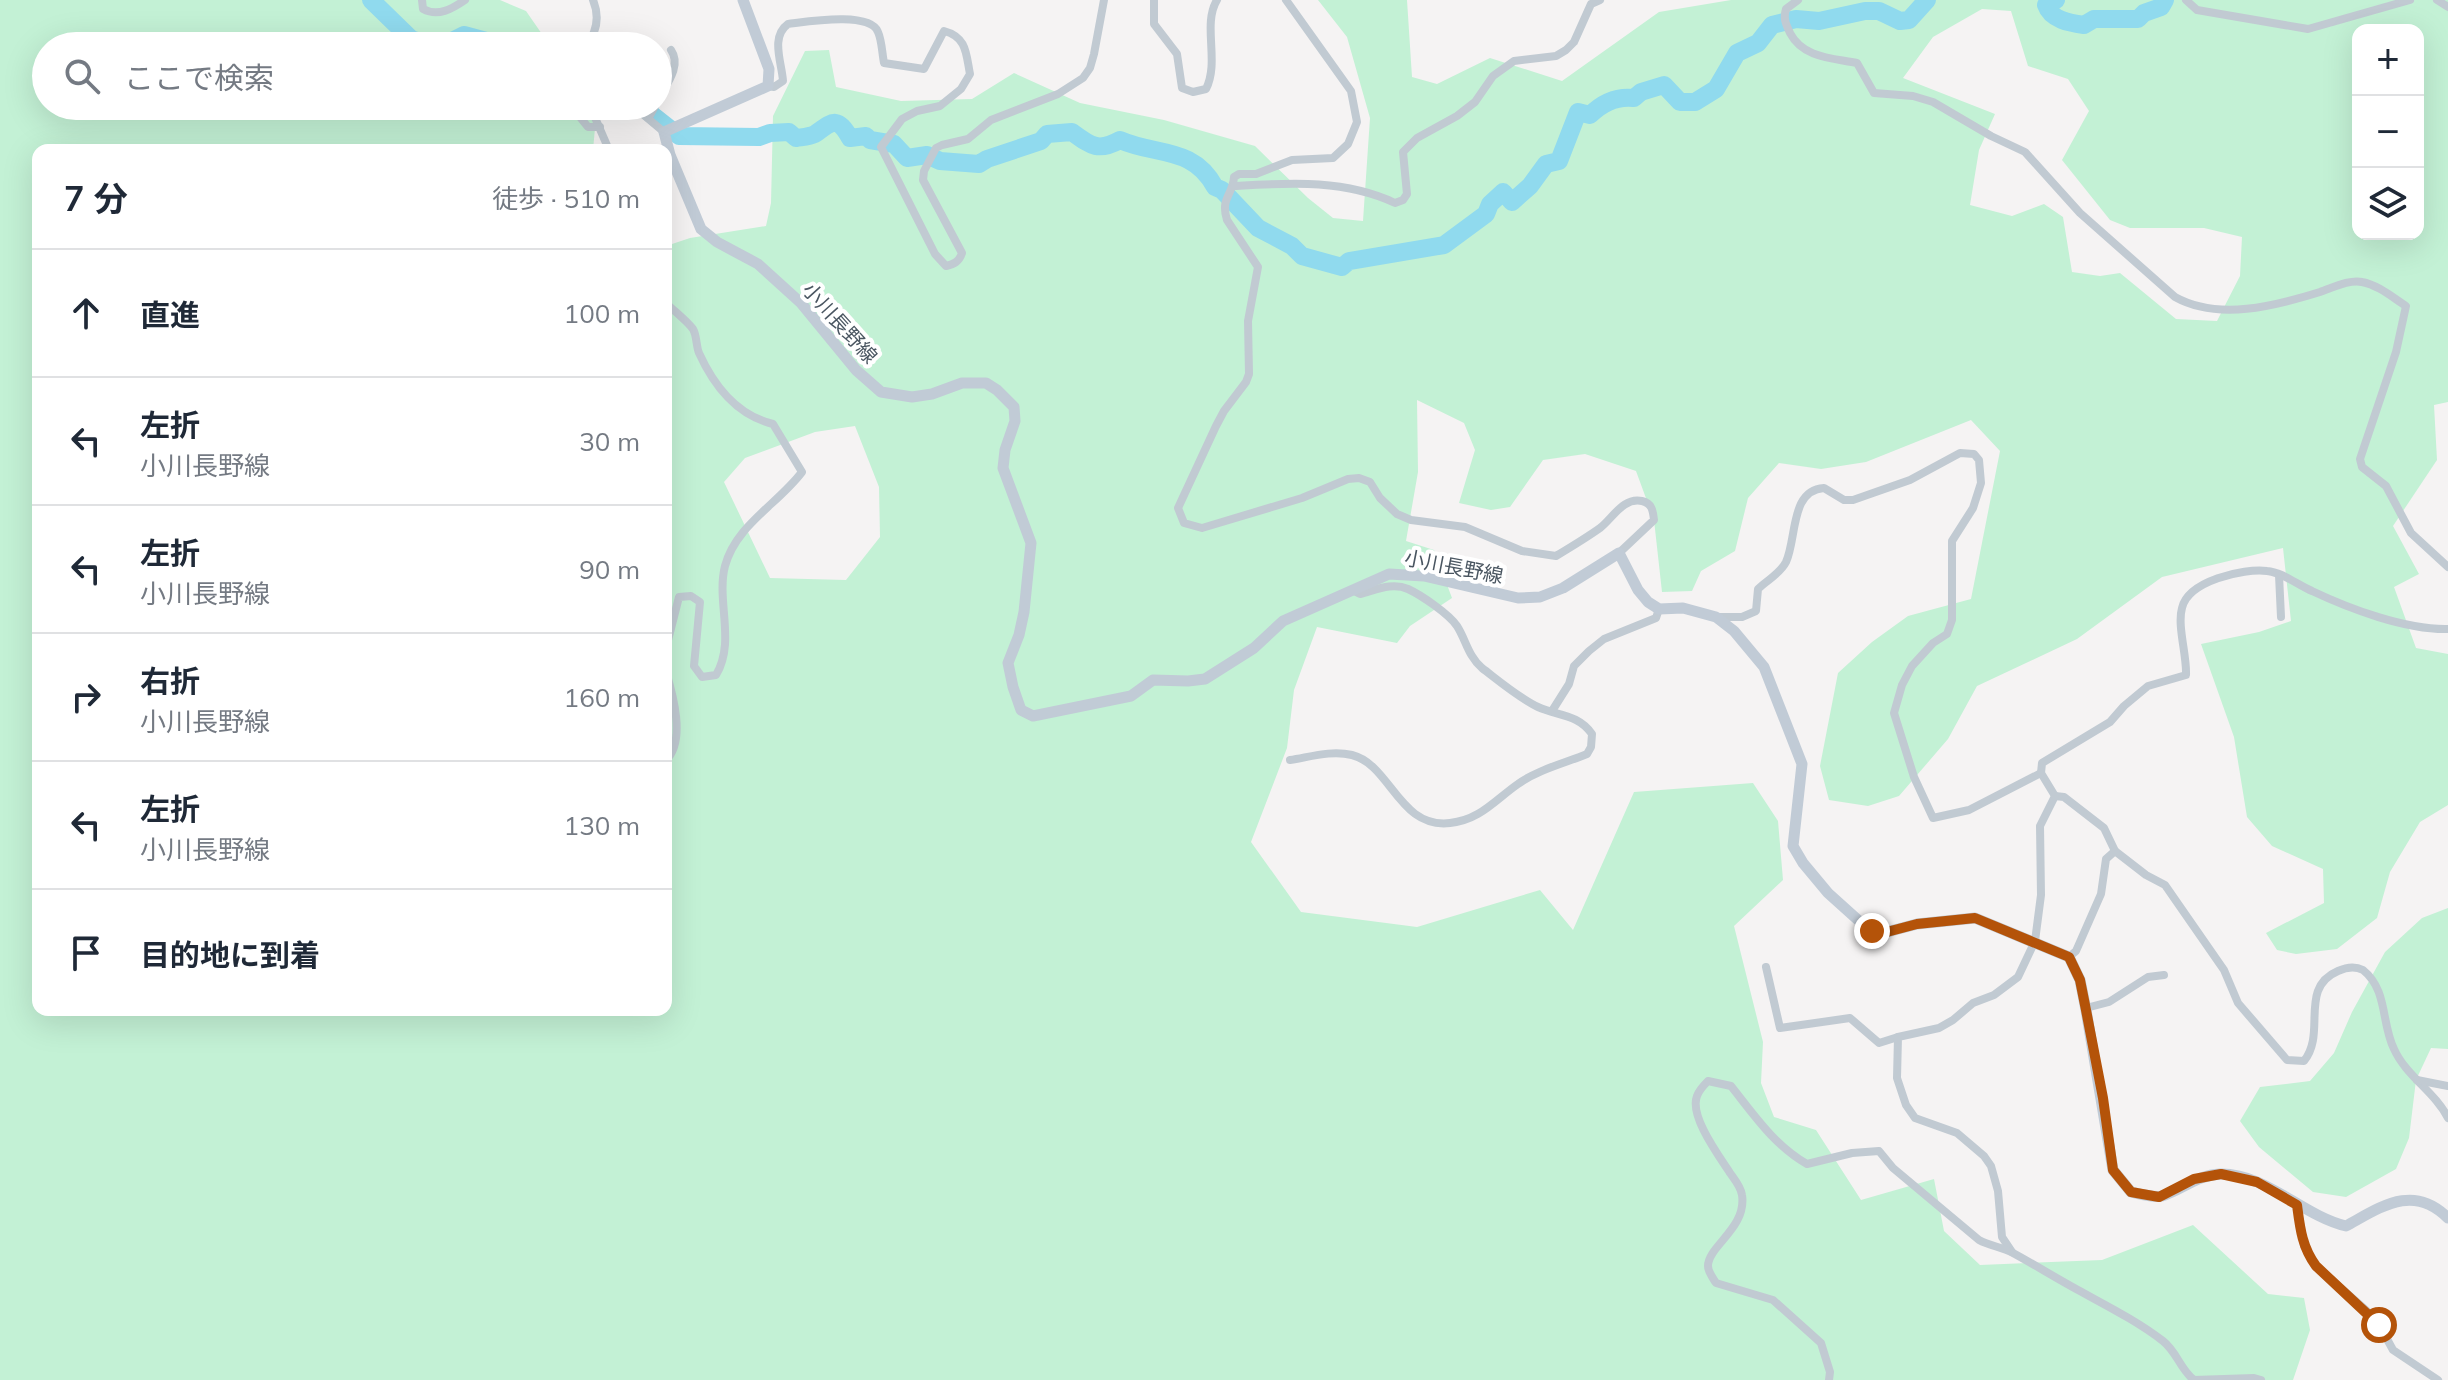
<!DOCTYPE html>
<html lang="ja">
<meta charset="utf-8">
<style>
:root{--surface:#fff;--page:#f2f2f3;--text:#1f2937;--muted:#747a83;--line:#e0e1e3}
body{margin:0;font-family:Mulish,"Noto Sans JP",sans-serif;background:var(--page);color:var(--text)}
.controls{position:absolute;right:24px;top:24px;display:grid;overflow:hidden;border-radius:16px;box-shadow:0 8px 32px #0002}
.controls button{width:72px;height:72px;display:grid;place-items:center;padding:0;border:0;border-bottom:2px solid var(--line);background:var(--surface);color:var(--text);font:40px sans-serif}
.stop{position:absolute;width:24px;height:24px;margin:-18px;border:6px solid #b45309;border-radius:50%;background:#fff}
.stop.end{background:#b45309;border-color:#fff;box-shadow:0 2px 8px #0008}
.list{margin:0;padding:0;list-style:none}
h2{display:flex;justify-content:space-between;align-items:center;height:104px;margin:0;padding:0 32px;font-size:34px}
h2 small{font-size:26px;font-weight:400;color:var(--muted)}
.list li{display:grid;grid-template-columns:52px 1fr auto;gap:24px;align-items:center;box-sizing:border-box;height:128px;padding:0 32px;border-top:2px solid var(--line)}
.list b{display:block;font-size:30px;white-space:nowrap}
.list p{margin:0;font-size:26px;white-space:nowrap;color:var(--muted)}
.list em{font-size:26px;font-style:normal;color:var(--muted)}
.icon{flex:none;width:44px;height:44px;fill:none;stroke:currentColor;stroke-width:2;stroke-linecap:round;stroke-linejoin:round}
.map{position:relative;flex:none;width:2448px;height:1380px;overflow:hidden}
.search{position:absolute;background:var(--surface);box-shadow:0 8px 32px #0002;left:32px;top:32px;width:640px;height:88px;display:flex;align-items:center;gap:20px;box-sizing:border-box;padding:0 28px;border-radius:44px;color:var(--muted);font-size:30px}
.panel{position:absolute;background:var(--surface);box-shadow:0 8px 32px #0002;left:32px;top:144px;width:640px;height:872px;border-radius:16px}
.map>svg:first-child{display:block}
</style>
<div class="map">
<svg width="2448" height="1380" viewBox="0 0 2448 1380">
<rect width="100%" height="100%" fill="#f5f3f3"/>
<!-- green -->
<g fill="#c3f1d5" fill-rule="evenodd">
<path d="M0 0H500L526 11 544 37 591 46H46V106H597L593 150H38V1010H666V246L690 238 766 226 771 203 773 116 805 51 829 50 836 87 901 101 972 99 1014 73 1080 103 1164 120 1255 146 1308 198 1333 218 1363 221 1370 118 1347 37 1318 0H1407L1412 77 1437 84 1490 58 1562 81 1659 12 1731 0H2448V402L2434 405 2437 460 2393 526 2419 574 2394 587 2416 648 2448 654V805L2420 822 2390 872 2377 918 2337 949 2296 954 2277 950 2266 933 2324 903 2323 869 2272 846 2247 817 2234 737 2201 644 2259 632 2291 621 2283 548 2162 577 2077 639 1977 686 1948 739 1899 796 1868 806 1829 800 1820 766 1838 673 1872 642 1908 616 1971 599 2000 451 1971 420 1866 462 1821 469 1779 463 1748 498 1735 551 1701 571 1692 591 1662 592 1654 520 1636 471 1585 454 1543 460 1510 507 1491 510 1459 503 1475 450 1464 423 1417 400 1418 472 1406 541 1434 550 1452 598 1410 626 1397 643 1317 627 1294 690 1287 748 1251 842 1301 912 1417 927 1540 890 1573 930 1634 792 1753 783 1778 821 1783 880 1734 926 1763 1042 1761 1083 1774 1117 1816 1130 1861 1200 1934 1179 1944 1231 1980 1265 2102 1260 2193 1225 2268 1294 2304 1298 2310 1330 2293 1380H0ZM1982 9 2011 11 2028 66 2068 79 2089 111 2062 160 2110 220 2130 228H2204L2242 237 2240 276 2217 321 2176 319 2120 273 2100 276 2072 272 2063 217 2044 204 2012 216 1970 205 1979 150 1995 114 1903 78 1933 37ZM2358 30H2418V234H2358ZM855 426 879 487 880 537 846 580 770 578 724 482 745 458 815 432Z"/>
<path d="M2448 908V1049L2431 1048 2416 1080 2409 1138 2396 1169 2346 1197 2313 1192 2259 1147 2240 1121 2260 1087 2310 1081 2334 1053 2352 1012 2385 952 2422 918Z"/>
</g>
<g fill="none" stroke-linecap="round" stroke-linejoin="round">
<!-- river -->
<g stroke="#90daee" stroke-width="18">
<path d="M371 0 411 39 429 46"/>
<path d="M2056 0 2046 5C2051 20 2070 23 2084 25L2094 19H2138L2144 13 2161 7 2165 0"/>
<path d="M442 46 464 35 505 46"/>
<path d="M641 106 679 136 759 137 770 133 789 132 796 138C802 137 809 137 815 134 832 122 837 115 850 138L866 136 870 140 894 144 907 158 927 155 940 161 979 164 987 159 1041 141 1047 134 1072 132C1091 146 1098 152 1120 140 1156 156 1193 146 1215 187L1222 190 1258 228 1292 246 1302 256 1342 267 1349 261 1444 245 1486 214 1490 204 1503 192 1512 202 1530 186 1546 164 1559 161 1578 112 1590 115C1602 103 1617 96 1634 98L1641 92 1664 85 1680 102H1695L1716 89 1737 53 1758 43 1772 25 1796 19 1819 21 1865 11H1879L1900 21 1909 20 1927 0"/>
</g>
<!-- street -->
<g stroke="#c1cad2" stroke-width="8">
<path d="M422 0 423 9C438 17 452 9 465 0"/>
<path d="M1154 0V24L1177 54 1182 88 1193 92 1206 89C1220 61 1202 25 1217 0"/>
<path d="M1286 0 1351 91 1357 122 1348 144 1333 158 1292 160 1256 174H1239L1234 177C1233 195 1220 198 1227 220L1258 267 1248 321 1249 374 1246 382 1224 411 1216 426 1178 508 1184 523 1202 528 1302 498 1348 479 1359 478 1370 482 1380 498 1397 514 1411 520 1465 527 1522 551 1556 556C1571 547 1586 538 1600 528 1613 518 1623 497 1642 501 1652 503 1653 511 1654 520L1619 553"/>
<path d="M1798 0 1786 9C1783 19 1786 24 1790 33 1803 58 1832 58 1857 63L1874 93 1913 96 1933 102 1991 136 2025 152 2080 213 2175 297C2218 321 2275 306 2320 292 2332 288 2350 279 2362 282 2378 285 2392 297 2406 306L2396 352 2360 459 2362 467 2386 486 2411 533 2448 567"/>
<path d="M2186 0 2197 10 2308 29 2410 0"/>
<path d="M2437 0 2448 7"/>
<path d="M586 46C597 32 600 17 593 0"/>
<path d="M768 86 774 87 783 81C782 63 770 37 788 24 806 22 870 11 878 32 882 41 882 53 884 63L924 69 944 31C967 37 966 54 970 74L961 89 940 106 917 111 902 119 881 147 935 254 946 266C954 264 959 262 962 253L923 180 924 171 936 148 942 145 968 139 991 120 1058 94 1083 78 1090 68 1094 54 1104 0"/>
<path d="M658 100C666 85 682 66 671 50"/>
<path d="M571 106 588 127H600"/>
<path d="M590 106 609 150"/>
<path d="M633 106 664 132"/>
<path d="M649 117 655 106"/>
<path d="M1234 186C1289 183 1344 179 1395 203L1403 200 1407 194 1403 152 1417 138 1457 116 1475 102 1493 76 1514 61 1556 56 1566 50 1574 42 1591 4 1600 0"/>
<path d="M666 303C674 311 686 320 693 329 697 336 696 346 699 353 714 386 736 415 773 424L802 472C778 504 736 525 725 566 716 601 736 642 716 675L702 677 694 666 700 602 691 596 679 597 666 648"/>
<path d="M2279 575 2281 617"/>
<path d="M1716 617H1742L1756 611 1758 589C1767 580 1780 574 1786 562 1797 538 1790 490 1824 488L1844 500H1853L1910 480 1960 453 1974 454 1979 460 1981 483 1973 508 1952 541V620L1947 634 1933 643 1912 666 1902 685 1894 713 1914 777 1933 818 1969 810 2041 773"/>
<path d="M666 672C673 695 686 741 666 760"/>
<path d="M1552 711 1569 684 1574 666 1589 651 1604 639 1656 618 1659 609"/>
<path d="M1290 760C1310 757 1331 750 1352 755 1391 765 1399 829 1450 823 1480 820 1495 800 1518 784 1537 770 1565 763 1587 754L1591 747 1592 734C1578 714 1558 716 1538 707 1519 698 1499 681 1482 668 1468 656 1466 640 1457 626 1449 614 1421 595 1408 589 1392 582 1376 590 1360 594L1352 590"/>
<path d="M2055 796 2064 797 2104 828 2115 851 2146 875 2165 885 2224 970 2238 1003 2287 1060 2304 1061C2327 1033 2298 988 2338 971 2347 967 2355 966 2363 970 2388 990 2381 1023 2394 1049 2406 1076 2435 1092 2448 1118"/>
<path d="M2069 957 2076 951 2101 894 2106 859 2115 851"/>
<path d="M1766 967 1780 1028 1850 1018 1879 1043 1898 1037"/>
<path d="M2086 1008 2109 1002 2148 977 2164 975"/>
<path d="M2417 1080 2448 1086"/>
<path d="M2297 1205 2304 1246 2316 1266 2376 1319 2393 1350 2438 1380"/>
<path d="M2012 1252 2002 1237 1998 1191 1991 1166 1984 1156 1957 1133 1915 1118 1906 1105 1897 1078 1898 1037 1939 1028 1953 1020 1973 1003 1994 995 2018 977 2035 941 2041 895 2040 826 2055 796 2041 773 2042 763 2110 722 2124 706 2148 686 2186 675C2187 655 2177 626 2182 608 2188 581 2243 568 2267 571 2282 572 2298 585 2312 591 2350 609 2406 630 2448 629"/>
<path d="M1829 1380 1830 1372 1821 1343 1773 1300 1716 1283C1713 1278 1708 1272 1708 1266 1708 1246 1747 1228 1742 1195 1741 1187 1735 1180 1730 1173 1719 1156 1689 1116 1697 1096 1699 1090 1704 1085 1708 1081L1731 1086C1754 1115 1774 1145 1807 1164L1852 1153 1879 1151 1893 1168 1979 1240C1990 1246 2002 1247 2013 1253 2035 1265 2056 1278 2078 1290 2107 1306 2137 1321 2163 1341 2177 1352 2180 1369 2194 1380L2254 1378 2261 1380"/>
</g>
<!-- secondary -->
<path stroke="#c1cbd6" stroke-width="11" d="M743 0 769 69 768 86 664 132 670 155 701 229 717 242 758 264 801 303 856 370 881 392 912 397 932 394 962 383H986L997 390 1014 407 1015 421 1005 450 1003 468 1031 543 1024 612 1019 635 1008 663 1013 687 1021 710 1033 716 1131 696 1153 680 1188 681 1205 679 1254 648 1283 621 1389 574 1424 576 1518 598 1540 597 1563 588 1619 553 1638 590 1648 602 1659 609 1683 608 1716 617 1734 631 1764 667 1802 764 1793 846 1803 863 1828 893 1858 920 1872 931 1883 933 1917 924 1975 918 2069 957 2080 980 2086 1010 2113 1170 2131 1192C2140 1194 2153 1198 2162 1196 2182 1190 2197 1175 2220 1174 2266 1173 2303 1216 2346 1226 2381 1207 2413 1183 2448 1218"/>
</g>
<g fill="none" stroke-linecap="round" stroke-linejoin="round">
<!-- route -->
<path stroke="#b45309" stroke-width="10" d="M1872 931 1883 933 1917 924 1975 918 2069 957 2080 980 2086 1010 2103 1098 2113 1170 2131 1192 2159 1197 2194 1179 2221 1174 2257 1182 2297 1205C2300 1228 2302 1247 2316 1266L2379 1325"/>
</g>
<g text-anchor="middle" stroke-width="8" stroke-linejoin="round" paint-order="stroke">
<!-- street labels -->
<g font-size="20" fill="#4a5661" stroke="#fff">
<text transform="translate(840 323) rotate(48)" y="7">小川長野線</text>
<text transform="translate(1454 567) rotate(11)" y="7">小川長野線</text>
</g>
</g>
</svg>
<div class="controls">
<button>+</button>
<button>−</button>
<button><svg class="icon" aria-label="layers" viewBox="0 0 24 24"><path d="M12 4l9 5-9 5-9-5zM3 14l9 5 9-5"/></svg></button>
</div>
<div class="stop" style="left:2379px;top:1325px"></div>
<div class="stop end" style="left:1872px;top:931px"></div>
<div class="search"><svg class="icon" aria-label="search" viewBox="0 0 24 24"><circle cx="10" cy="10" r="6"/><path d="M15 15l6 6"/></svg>ここで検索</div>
<section class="panel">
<h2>7 分<small>徒歩 · 510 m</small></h2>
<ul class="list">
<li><svg class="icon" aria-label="ahead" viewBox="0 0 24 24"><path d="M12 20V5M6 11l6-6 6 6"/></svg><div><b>直進</b></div><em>100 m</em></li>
<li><svg class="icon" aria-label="left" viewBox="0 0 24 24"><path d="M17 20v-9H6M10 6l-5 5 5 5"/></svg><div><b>左折</b><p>小川長野線</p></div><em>30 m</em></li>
<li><svg class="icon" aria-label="left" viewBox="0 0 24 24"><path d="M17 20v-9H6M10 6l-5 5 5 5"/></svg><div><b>左折</b><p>小川長野線</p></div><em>90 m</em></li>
<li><svg class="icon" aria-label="right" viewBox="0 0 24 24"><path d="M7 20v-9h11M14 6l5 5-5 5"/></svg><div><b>右折</b><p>小川長野線</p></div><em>160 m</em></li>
<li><svg class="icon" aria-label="left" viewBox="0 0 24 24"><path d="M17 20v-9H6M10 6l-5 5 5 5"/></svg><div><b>左折</b><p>小川長野線</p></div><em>130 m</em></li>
<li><svg class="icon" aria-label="arrive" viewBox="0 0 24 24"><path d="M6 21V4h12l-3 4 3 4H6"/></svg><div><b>目的地に到着</b></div></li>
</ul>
</section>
</div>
